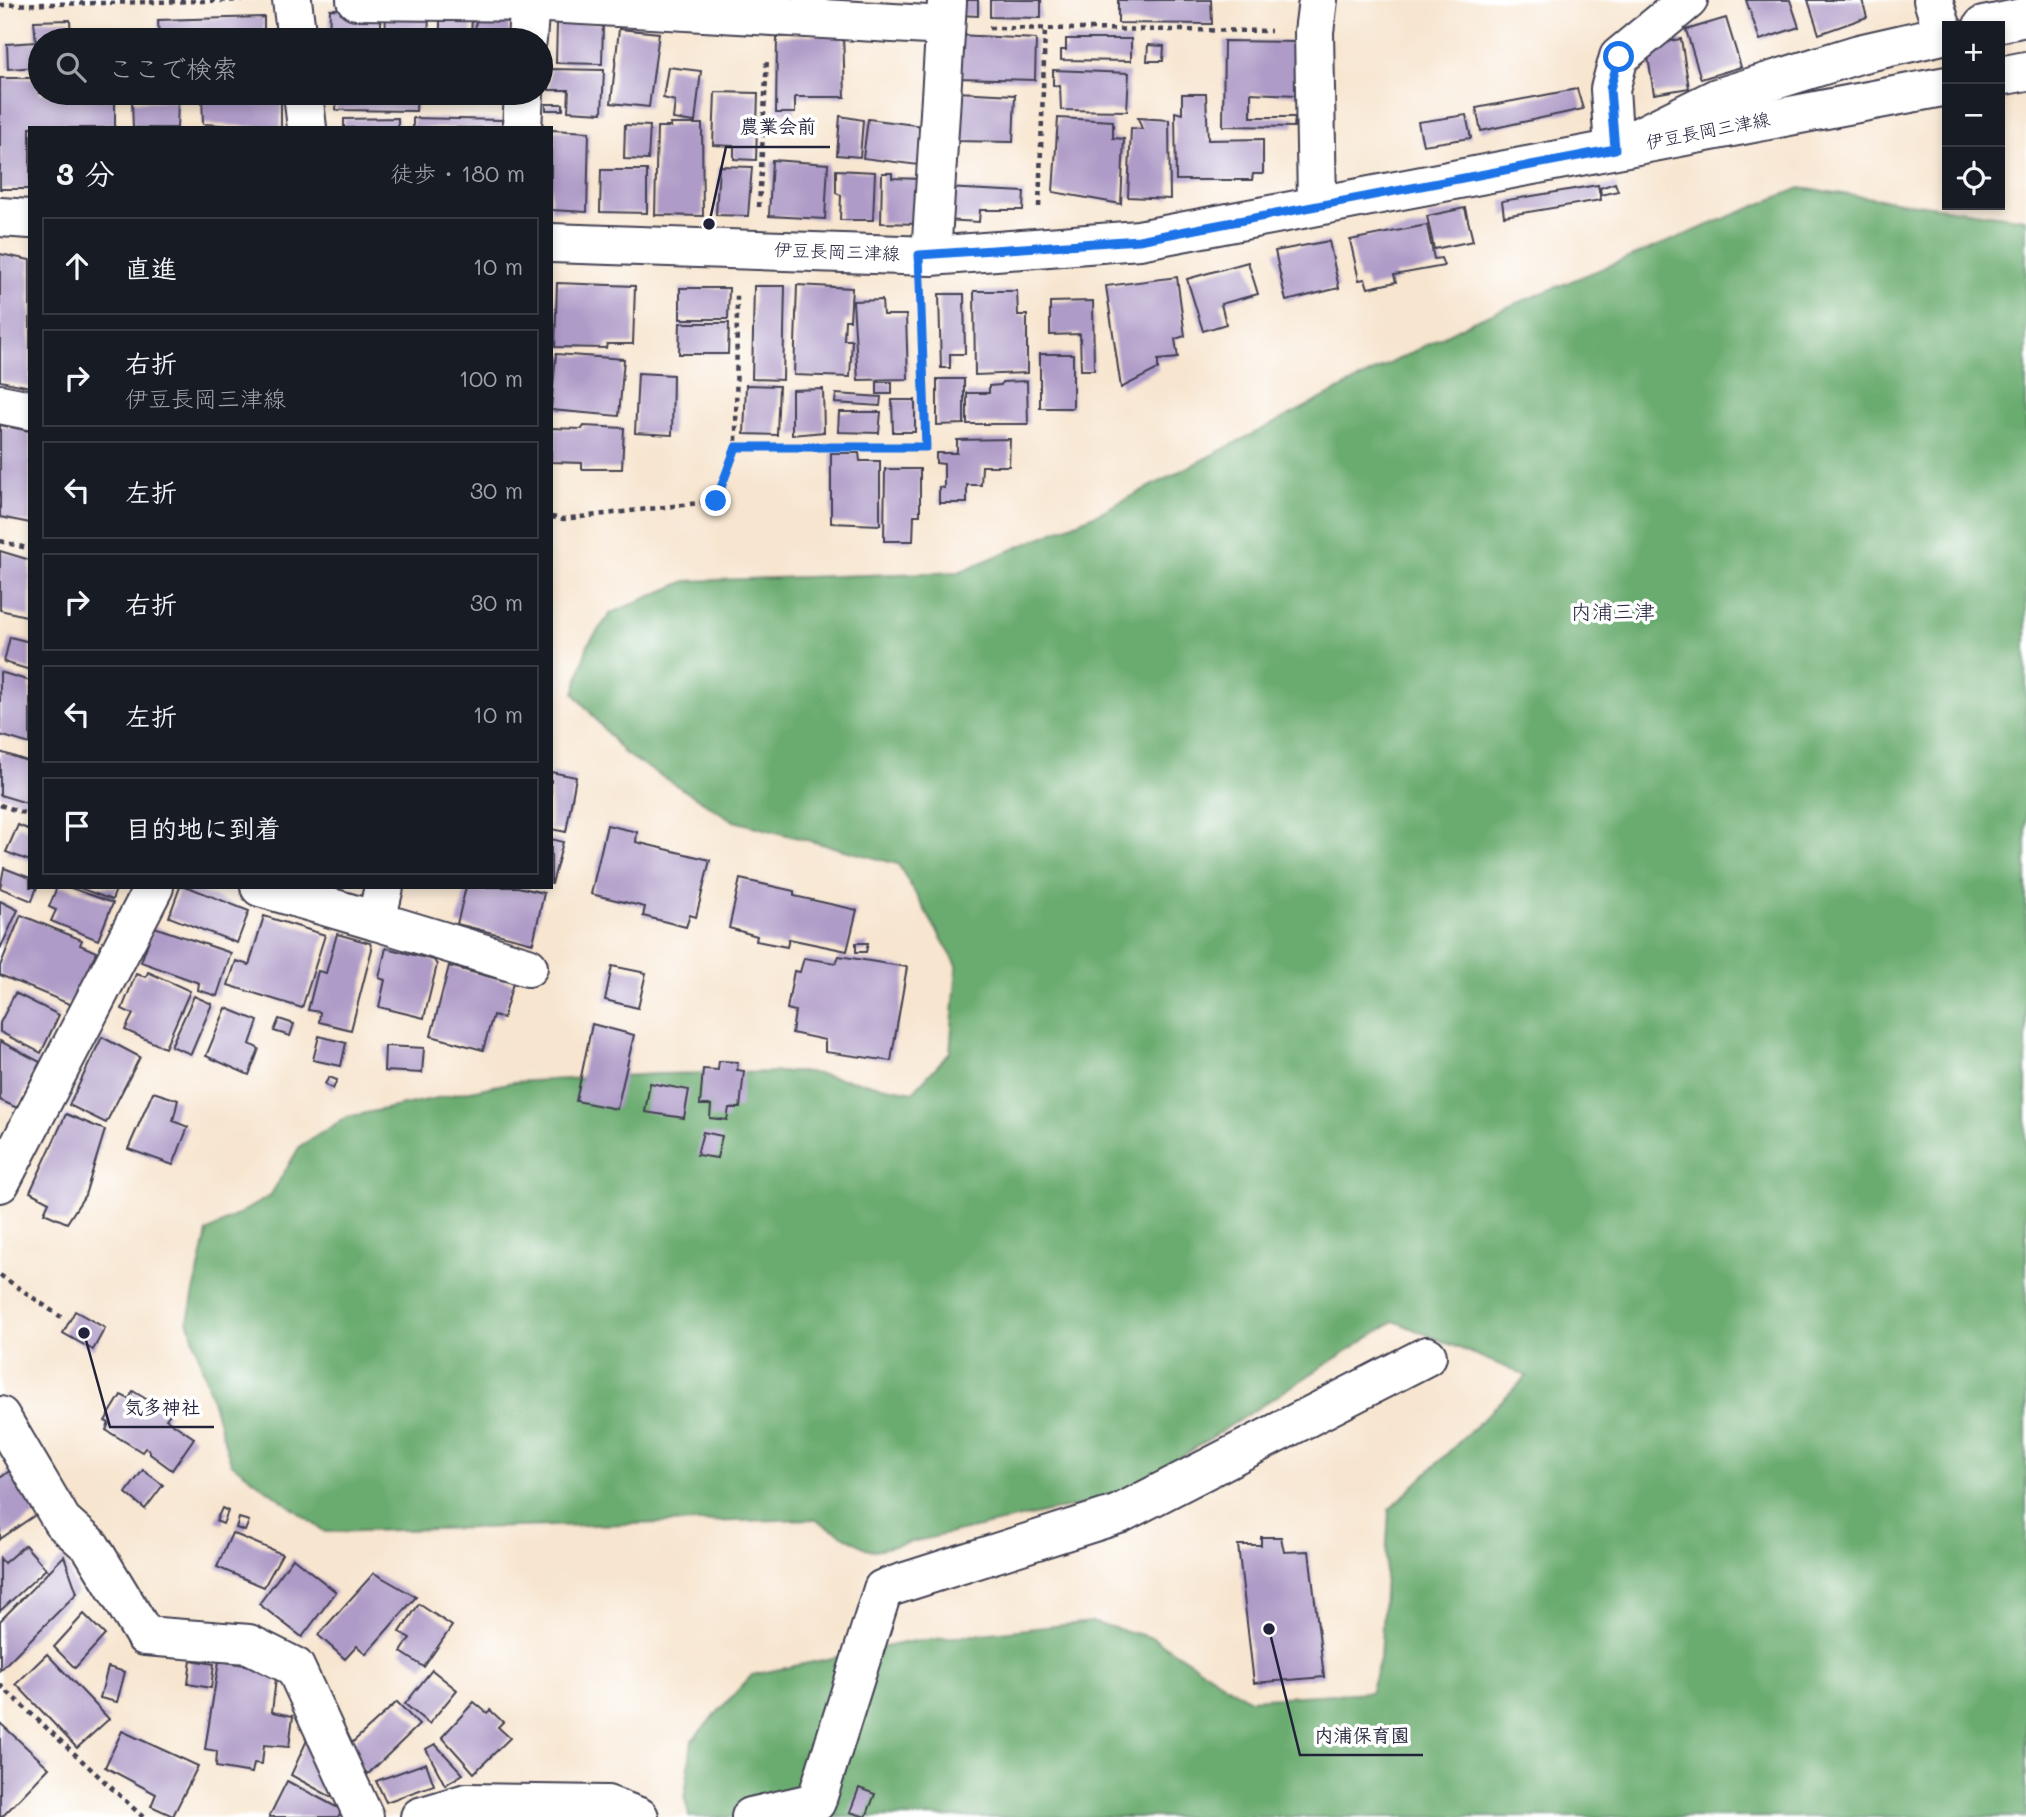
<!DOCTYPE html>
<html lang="ja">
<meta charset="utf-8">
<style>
:root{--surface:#171b24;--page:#242831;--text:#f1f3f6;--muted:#9ea1a6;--line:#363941}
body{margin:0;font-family:Mali,"Klee One",sans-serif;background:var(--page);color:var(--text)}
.controls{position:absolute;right:21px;top:21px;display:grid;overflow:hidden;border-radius:0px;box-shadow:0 4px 10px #0003}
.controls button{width:63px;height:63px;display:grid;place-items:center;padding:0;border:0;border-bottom:2px solid var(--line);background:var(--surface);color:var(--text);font:35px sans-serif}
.stop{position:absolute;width:21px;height:21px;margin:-16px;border:5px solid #1a73e8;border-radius:50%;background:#fff}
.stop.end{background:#1a73e8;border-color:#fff;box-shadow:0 2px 7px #0008}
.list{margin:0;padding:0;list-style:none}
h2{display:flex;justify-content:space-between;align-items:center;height:91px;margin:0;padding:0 28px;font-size:30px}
h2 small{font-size:23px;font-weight:400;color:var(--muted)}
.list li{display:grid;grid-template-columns:46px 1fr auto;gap:21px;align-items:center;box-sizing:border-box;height:98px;margin:0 14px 14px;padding:0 14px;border:2px solid var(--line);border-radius:0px}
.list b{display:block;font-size:26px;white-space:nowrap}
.list p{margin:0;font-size:23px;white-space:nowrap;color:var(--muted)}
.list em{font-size:23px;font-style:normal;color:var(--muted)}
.icon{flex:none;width:38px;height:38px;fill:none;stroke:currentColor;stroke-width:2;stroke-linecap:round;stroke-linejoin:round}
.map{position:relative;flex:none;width:2026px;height:1817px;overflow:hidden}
.search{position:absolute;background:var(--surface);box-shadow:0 4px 10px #0003;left:28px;top:28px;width:525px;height:77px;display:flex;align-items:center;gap:18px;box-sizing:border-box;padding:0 24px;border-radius:38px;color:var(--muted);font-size:26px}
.panel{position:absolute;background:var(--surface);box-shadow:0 4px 10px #0003;left:28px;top:126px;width:525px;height:763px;border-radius:0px}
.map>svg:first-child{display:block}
</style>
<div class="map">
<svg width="2026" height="1817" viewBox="0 0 2026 1817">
<rect width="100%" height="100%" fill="#fff"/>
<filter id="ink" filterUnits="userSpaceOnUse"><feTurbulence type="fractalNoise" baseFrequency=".0143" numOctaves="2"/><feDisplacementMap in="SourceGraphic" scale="14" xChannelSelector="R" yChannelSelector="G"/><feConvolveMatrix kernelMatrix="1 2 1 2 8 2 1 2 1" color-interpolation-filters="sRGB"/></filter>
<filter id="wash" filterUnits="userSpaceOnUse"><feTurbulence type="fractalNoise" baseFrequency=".00686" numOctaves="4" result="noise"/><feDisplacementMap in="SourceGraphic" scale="28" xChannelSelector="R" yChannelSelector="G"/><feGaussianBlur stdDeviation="1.57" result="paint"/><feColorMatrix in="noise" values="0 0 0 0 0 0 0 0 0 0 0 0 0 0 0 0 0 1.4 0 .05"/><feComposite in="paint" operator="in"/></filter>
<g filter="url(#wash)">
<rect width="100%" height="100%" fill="#f7e5cf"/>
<!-- forest -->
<path fill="#6aac6f" stroke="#466755" stroke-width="2" d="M1800 188 2026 219V1817H689L685 1797 692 1740 752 1675 908 1642 1091 1622 1153 1638 1248 1699 1370 1692 1380 1659 1389 1510 1527 1376 1394 1321 1120 1496 871 1551 814 1519 325 1532 231 1463 188 1320 207 1232 270 1196 300 1146 347 1117 513 1082 657 1074 807 1072 913 1092 950 1052 957 965 898 864 734 821 624 753 574 693 588 644 611 613 686 581 959 572 1099 513 1473 321Z"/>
<g id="blocks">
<!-- building -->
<g fill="#af9bc7">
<path d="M959 0H978V16L958 15Z"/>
<path d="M990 0H1041V18L990 17Z"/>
<path d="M1118 0H1211L1212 24 1118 23Z"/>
<path d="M1746 0H1790L1799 27 1760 40Z"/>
<path d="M1808 0H1862L1867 17 1819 34Z"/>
<path d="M330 9 381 10V40H329Z"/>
<path d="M386 14 429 15 428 40H385Z"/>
<path d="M440 15 472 16 471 37 440 40Z"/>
<path d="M264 17V40H159L158 20Z"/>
<path d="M476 17H509V40H475Z"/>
<path d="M1726 18 1741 67 1701 79 1686 30Z"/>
<path d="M70 20 71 40H40V67L8 69 7 44 36 42 34 21Z"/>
<path d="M557 23H603L602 64 556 63Z"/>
<path d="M619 29 659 33 649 107 611 103Z"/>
<path d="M843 33 845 97H795V113H776L777 37Z"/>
<path d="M957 35 1036 39 1035 80 957 78Z"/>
<path d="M1066 39H1131V61L1061 60V50H1066Z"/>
<path d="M1681 39 1689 88 1654 94 1646 45Z"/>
<path d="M1224 41 1297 42V95L1251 93V117H1295L1294 127 1223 126Z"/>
<path d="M1148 45 1164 46 1163 61H1147Z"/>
<path d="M668 67 701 71 695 122 673 119 675 101 663 98Z"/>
<path d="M550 69 604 70 602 113 568 111 569 90H549Z"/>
<path d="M1053 70 1129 73 1127 111 1061 110 1060 86 1053 85Z"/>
<path d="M0 78H40V93H115V128H30V189H0Z"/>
<path d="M1577 89 1583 109 1481 131 1476 108Z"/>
<path d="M715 92 758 93 756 160 734 159V146L713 145Z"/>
<path d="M956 92 1015 95 1013 142 955 141Z"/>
<path d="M202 93H281V128L203 124Z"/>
<path d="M337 93H417L416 111 336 110Z"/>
<path d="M1182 94H1206L1208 140 1263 139V174H1253L1252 180H1176L1175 112 1182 114Z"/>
<path d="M132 101H178L177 128H133Z"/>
<rect x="546" y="104" width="17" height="6"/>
<path d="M1466 115 1471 138 1423 145 1418 122Z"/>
<path d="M840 116 863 120 860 157 837 155Z"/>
<path d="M398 118V128H344V119Z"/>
<path d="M413 118 502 120V128H413Z"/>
<path d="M1058 118 1113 121V138L1124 139 1121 204 1053 192Z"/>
<path d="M1138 118 1169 120 1170 199 1128 197 1131 128 1142 129Z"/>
<path d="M868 119 923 126 918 165 863 158Z"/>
<path d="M670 124H702L703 216 655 215 657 127H671Z"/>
<path d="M625 125 650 126 648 160 624 159Z"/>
<path d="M551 130 589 132 587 212 551 210Z"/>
<path d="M772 160 828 164 825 219 769 216Z"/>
<path d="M719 166 752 167 748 216 716 215Z"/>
<path d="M601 170H647V213L600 212Z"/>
<path d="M836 170 875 172 873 220H840L841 195 836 193Z"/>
<path d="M882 173H892V178L922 179 921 224 881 223Z"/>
<path d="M1615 183 1618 191 1601 195 1600 188Z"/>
<path d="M1598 185 1601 200 1504 216 1502 201Z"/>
<path d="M945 188 1024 192 1023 210H980L979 222 944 220Z"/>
<path d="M1465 208 1473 241 1434 249 1427 216Z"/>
<path d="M1427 225 1434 259 1441 258 1444 266 1394 275 1396 282 1368 288 1365 279 1359 280 1350 240Z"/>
<path d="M1329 241 1339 288 1286 301 1275 251Z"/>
<path d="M0 254 30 260V387L0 381Z"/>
<path d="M1248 262 1258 294 1221 304 1226 324 1203 331 1187 279Z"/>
<path d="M1177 277 1185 336 1175 339 1178 358 1158 360V369L1121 388 1106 286Z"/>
<path d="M557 283 635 286 633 344H607L606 348 555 347Z"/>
<path d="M797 285 852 288 850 320H845L844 340H852L850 377 794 375Z"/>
<path d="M754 286H785L783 380 752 379Z"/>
<path d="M680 288H729L728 319H680Z"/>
<path d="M974 291H1017L1018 315H1027V373L975 375Z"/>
<path d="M939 294H964L965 354H950V368H941Z"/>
<path d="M882 300 883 315H906L908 379 858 380 853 301Z"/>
<path d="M1093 301 1094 370H1081L1080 334 1050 335V302Z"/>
<path d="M680 323H729L728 354H679Z"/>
<path d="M556 354 624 359 619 416 551 410Z"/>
<rect x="1040" y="354" width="33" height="54"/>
<path d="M638 373 673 375 672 435 635 433Z"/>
<path d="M937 379H964V424L937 425Z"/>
<path d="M1027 381 1028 424H967V393H989V386L1001 385 1002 382Z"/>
<rect x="877" y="382" width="15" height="12"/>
<path d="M746 385 779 386 777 435 744 434Z"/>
<path d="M823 389 824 432 792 435V390Z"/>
<path d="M836 394 881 397 880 406 835 403Z"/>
<path d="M892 400H915V432H893Z"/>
<path d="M839 412H881L879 433 838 432Z"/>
<path d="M0 425 30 431V523L0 517Z"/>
<path d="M584 426 624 428 622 469H582V463L551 462V428L582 429Z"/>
<path d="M1010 439 1009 466H982L981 485H967V503H939V487L944 488V464L936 463V453H957V440Z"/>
<path d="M831 453H859L860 461H880V525L831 523Z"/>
<path d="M885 469H920V515H914L913 541H884Z"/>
<path d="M0 551 30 560V617L0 610Z"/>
<path d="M10 637 30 642V670L4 662Z"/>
<path d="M0 672 30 681V744L0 735Z"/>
<path d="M0 752 30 762V804L0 795Z"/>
<path d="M551 772 576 777 566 832 551 829Z"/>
<path d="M18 825 30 830V861L6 852Z"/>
<path d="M607 825 637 832 636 842 710 860 696 917 690 915 686 927 643 916 645 907 591 894Z"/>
<path d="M551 839 563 842 552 884H551Z"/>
<path d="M4 868 30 878V887H37L32 901 0 888Z"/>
<path d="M740 879 794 891V896L857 910 847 951 789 939 787 947 756 941 757 936 729 928Z"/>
<path d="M57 887H68L113 903 98 940 51 921 56 910 49 907Z"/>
<path d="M77 887H117L112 900Z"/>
<path d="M180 887H188L249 911 237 943 169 917Z"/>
<path d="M466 887H518L544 893 533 943 457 924Z"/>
<path d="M0 901 18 910 0 949Z"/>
<path d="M21 915 82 940 80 945 96 952 74 1006 0 975V966Z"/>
<path d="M264 916 325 935 302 1008 228 985 236 961 249 965Z"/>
<path d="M154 927 231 953 217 996 198 990 199 983 141 962Z"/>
<path d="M337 934 370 943 372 949 351 1030 319 1022 320 1012 308 1010 318 971 326 973Z"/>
<path d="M856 943H868L866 952H856Z"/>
<path d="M386 948 434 960 437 965 424 1018 379 1007 385 980 379 978Z"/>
<path d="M839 956 907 967 891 1061 825 1052V1040L792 1033 795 1011 787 1009 794 971 800 972 804 958 836 963Z"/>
<path d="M449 966 513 983 503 1018 493 1015 483 1050 431 1036Z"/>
<path d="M612 966 646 973 638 1008 605 1000Z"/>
<path d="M148 972 190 991 165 1048 125 1030 133 1014 122 1009 136 974 146 977Z"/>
<path d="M15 993 59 1015 41 1053 0 1032V1023Z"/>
<path d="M194 996 212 1004 191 1054 171 1046Z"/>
<path d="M226 1008 258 1021 250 1044 259 1049 249 1075 206 1056Z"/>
<path d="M279 1019 294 1024 290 1036 274 1031Z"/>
<path d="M592 1024 634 1035 617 1109 576 1101Z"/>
<path d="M319 1036 346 1043 341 1066 313 1060Z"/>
<path d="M102 1037 140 1057 106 1123 69 1105Z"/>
<path d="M0 1041 40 1062 17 1108 0 1100Z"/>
<path d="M385 1046 424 1048 422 1073 384 1071Z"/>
<path d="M719 1061 738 1062 737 1070 744 1071 740 1108H729L727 1120 710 1118 711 1105H700L703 1069 718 1070Z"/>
<path d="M329 1077 337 1080 333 1089 325 1084Z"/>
<path d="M650 1083 689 1090 684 1118 645 1112Z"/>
<path d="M153 1092 178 1100 173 1121 188 1127 173 1165 128 1149Z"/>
<path d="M66 1114 105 1130 85 1195 67 1223 44 1213 49 1202 30 1192Z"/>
<path d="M703 1132 722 1136 717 1158 697 1155Z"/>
<path d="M75 1311 105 1328 93 1350 63 1333Z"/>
<path d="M133 1391 170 1414 166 1419 194 1438 172 1470 150 1454V1451L145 1448 142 1452 106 1430 109 1423 105 1421 121 1395 129 1399Z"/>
<path d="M11 1470 41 1511 0 1539V1478Z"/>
<path d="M143 1470 163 1485 145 1509 126 1493Z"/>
<path d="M222 1508 228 1511 223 1524 216 1521Z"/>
<path d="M239 1518 249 1521 245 1531 236 1528Z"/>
<path d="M232 1533 282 1554 264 1587 217 1567Z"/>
<path d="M1261 1537H1281L1284 1552 1309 1551 1324 1677 1254 1683 1238 1545H1261Z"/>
<path d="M25 1545 46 1569 0 1611V1558L4 1563Z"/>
<path d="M64 1556 77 1593 0 1670V1621Z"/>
<path d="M293 1558 336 1592 302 1637 259 1604Z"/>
<path d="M374 1573 416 1597 366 1654 357 1646 345 1659 318 1635Z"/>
<path d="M419 1604 452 1626 424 1667 401 1652 410 1638 400 1632Z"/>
<path d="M84 1614 105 1635 75 1668 54 1647Z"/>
<path d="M47 1654 109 1719 77 1748 16 1684Z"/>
<path d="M191 1660 214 1664 211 1688 188 1684Z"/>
<path d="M219 1661 277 1670 272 1712 293 1716 289 1747 264 1745 262 1764 254 1763 252 1773 216 1767 217 1751 205 1749Z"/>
<path d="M108 1667 125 1672 117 1702 100 1698Z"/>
<path d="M432 1670 457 1690 429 1724 405 1704Z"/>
<path d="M397 1702 419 1725 368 1774 344 1750Z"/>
<path d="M474 1702 487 1713 490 1710 503 1722 498 1727 510 1738 474 1773 442 1737Z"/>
<path d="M0 1723 49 1768 2 1817H0Z"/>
<path d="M122 1731 198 1766 173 1816 151 1806 156 1794 105 1767Z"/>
<path d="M307 1740 336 1786 331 1797 291 1775Z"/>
<path d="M435 1744 463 1774 445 1785 426 1749Z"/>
<path d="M426 1763 434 1785 386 1802 376 1781Z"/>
<path d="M287 1781 342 1810 338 1817H269Z"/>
<path d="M859 1788 875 1794 866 1817 850 1812Z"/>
</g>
</g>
</g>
<g filter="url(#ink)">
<use href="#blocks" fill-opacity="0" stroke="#423f51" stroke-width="2"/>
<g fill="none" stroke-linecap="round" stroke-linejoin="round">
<!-- minor casing -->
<g stroke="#423f51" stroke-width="42">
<g id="minor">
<path d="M292 0 297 40"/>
<path d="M356 0 530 2 945 26"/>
<path d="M1688 0 1619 57 1610 89 1614 149 1717 98 1859 54 1947 34"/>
<path d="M1933 0 1944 35"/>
<path d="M1983 26 2026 17"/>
<path d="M527 40 530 0"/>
<path d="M303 93 307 128"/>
<path d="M522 128 524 93"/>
<path d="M1317 204 1314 32 1318 0"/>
<path d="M931 256 947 2"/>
<path d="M0 404 30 410"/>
<path d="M260 887 376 921 384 887"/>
<path d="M376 921 528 967"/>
<path d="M0 1183 154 887"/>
<path d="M0 1416 62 1521 91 1547 145 1636 249 1644 295 1667 364 1817"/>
<path d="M420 1817 467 1803 607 1805 639 1817"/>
<path d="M751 1817 816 1802 883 1589 1119 1514 1427 1356"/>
</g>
</g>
<!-- major casing -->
<g stroke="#423f51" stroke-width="42">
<g id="major">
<path d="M2000 76 2026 71"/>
<path d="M0 217 30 219"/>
<path d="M551 243 931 256 1139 240 1947 86"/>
</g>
</g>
<!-- path -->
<g stroke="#423f51" stroke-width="4.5" stroke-dasharray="5 5" stroke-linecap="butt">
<path d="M0 5 251 0"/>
<path d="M989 28 1271 31"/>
<path d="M759 207 767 58"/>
<path d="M1039 207 1045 29"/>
<path d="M736 447H926L920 299"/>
<path d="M551 517 563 519 716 501 736 447 737 292"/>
<path d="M0 541 30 549"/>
<path d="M0 805 30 815"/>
<path d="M0 1275 61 1317"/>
<path d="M0 1685 143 1817"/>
</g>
<!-- minor -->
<use href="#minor" stroke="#fff" stroke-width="38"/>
<!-- major -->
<use href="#major" stroke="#fff" stroke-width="38"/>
</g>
</g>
<g fill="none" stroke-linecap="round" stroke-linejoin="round" filter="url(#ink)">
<!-- route -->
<path stroke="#1a73e8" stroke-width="9" d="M716 501 736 447H926L919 255 1139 240 1615 149 1610 89 1619 57"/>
</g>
<g text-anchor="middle" stroke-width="7" stroke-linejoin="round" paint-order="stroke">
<!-- street labels -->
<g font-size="18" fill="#22223b" stroke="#fff">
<text transform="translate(1708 131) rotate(-11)" y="6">伊豆長岡三津線</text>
<text transform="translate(837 252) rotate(2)" y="6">伊豆長岡三津線</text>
</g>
<!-- quarter labels -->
<g font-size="21" fill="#22223b" stroke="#fff">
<text x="1613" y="619">内浦三津</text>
</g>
</g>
<!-- callouts -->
<path fill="none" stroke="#22223b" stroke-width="2.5" d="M709 224L726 147H830M84 1333L110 1427H214M1269 1629L1300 1755H1423"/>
<g fill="#22223b" stroke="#fff" stroke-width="2.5">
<circle cx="709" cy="224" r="7"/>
<circle cx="84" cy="1333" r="7"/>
<circle cx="1269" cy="1629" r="7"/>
</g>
<g font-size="19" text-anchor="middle" font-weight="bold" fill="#22223b" stroke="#fff" stroke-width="7" stroke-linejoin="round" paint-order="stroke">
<text x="778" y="133">農業会前</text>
<text x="162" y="1414">気多神社</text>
<text x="1362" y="1742">内浦保育園</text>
</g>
</svg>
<div class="controls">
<button>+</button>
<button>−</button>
<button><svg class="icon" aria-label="locate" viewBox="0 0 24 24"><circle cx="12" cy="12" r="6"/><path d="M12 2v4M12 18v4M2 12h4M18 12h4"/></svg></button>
</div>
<div class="stop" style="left:1619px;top:57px"></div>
<div class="stop end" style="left:716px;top:501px"></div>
<div class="search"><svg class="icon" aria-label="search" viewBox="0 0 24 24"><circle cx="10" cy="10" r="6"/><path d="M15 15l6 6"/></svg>ここで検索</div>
<section class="panel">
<h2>3 分<small>徒歩 · 180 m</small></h2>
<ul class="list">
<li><svg class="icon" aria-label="ahead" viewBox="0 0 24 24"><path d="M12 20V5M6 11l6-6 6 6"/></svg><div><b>直進</b></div><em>10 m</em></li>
<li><svg class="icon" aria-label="right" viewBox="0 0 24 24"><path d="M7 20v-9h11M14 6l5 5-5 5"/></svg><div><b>右折</b><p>伊豆長岡三津線</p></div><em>100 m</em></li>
<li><svg class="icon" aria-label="left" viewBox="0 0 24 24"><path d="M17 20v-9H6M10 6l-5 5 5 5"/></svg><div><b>左折</b></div><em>30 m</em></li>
<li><svg class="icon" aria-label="right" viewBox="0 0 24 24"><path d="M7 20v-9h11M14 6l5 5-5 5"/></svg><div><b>右折</b></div><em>30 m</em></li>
<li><svg class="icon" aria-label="left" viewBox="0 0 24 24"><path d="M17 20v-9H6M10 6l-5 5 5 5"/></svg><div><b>左折</b></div><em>10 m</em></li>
<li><svg class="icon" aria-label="arrive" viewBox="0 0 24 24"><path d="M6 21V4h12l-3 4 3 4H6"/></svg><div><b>目的地に到着</b></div></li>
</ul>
</section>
</div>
